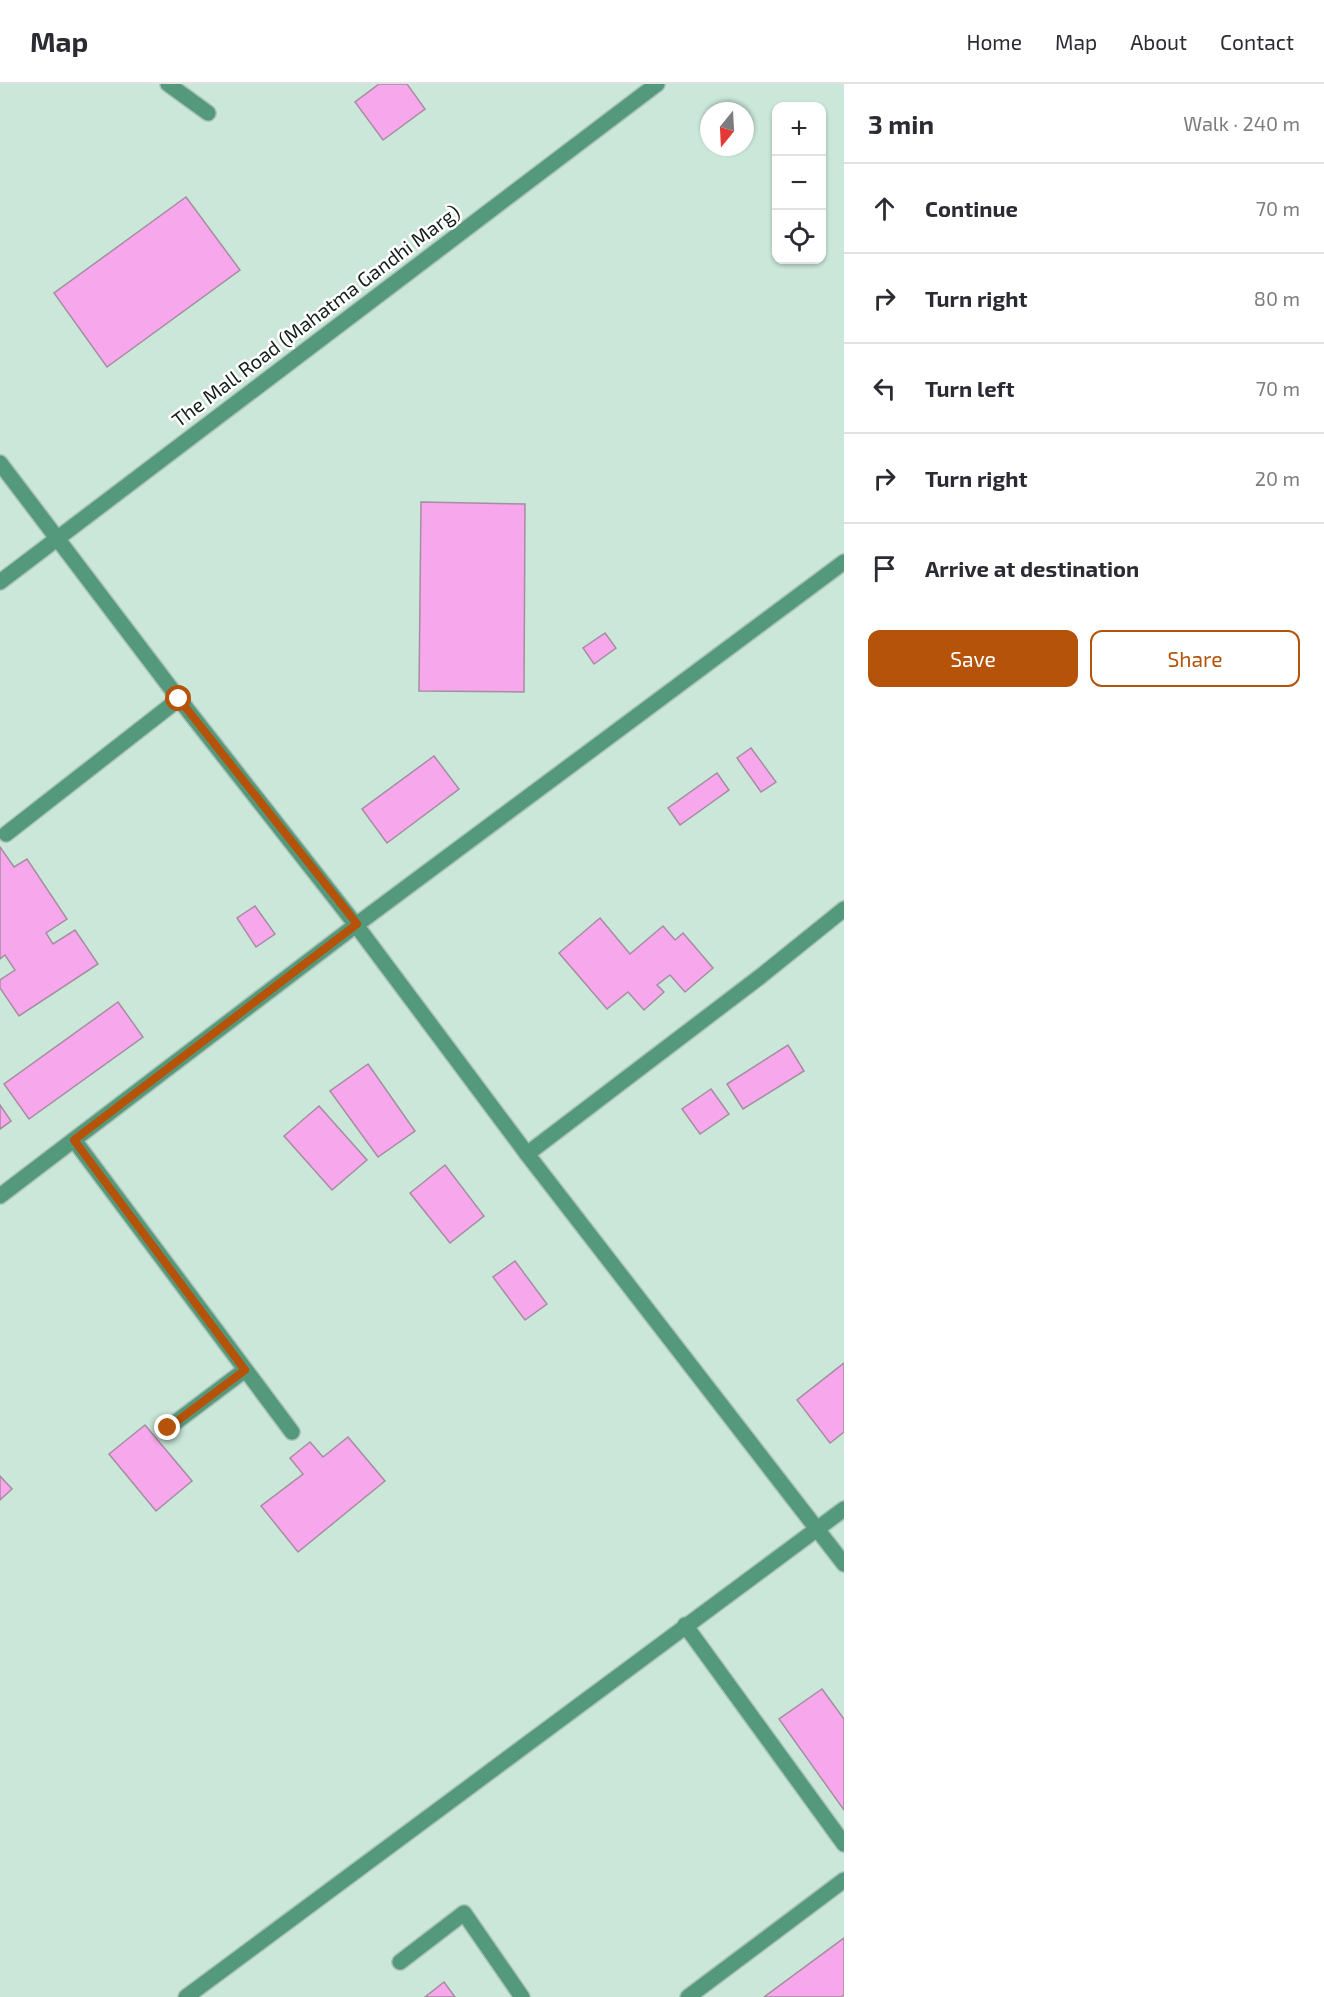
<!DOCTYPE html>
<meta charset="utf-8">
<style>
:root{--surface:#fff;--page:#f2f2f3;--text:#2b2b33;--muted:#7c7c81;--line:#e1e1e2;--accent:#b45309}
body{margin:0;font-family:"Exo 2",sans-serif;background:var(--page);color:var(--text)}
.controls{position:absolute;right:18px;top:18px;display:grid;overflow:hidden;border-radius:12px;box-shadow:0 2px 4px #0004}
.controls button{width:54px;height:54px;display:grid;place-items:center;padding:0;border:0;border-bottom:2px solid var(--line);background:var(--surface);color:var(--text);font:30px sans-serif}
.compass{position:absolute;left:700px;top:18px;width:54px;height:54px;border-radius:50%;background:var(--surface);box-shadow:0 2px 4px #0004;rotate:198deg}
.stop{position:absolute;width:18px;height:18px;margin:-14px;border:4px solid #b45309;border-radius:50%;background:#fff}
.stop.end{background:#b45309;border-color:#fff;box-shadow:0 2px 6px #0008}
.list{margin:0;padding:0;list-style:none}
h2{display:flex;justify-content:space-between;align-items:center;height:78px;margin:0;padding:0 24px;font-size:26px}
h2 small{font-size:20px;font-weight:400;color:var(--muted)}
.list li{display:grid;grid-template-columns:39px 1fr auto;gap:18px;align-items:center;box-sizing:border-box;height:90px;padding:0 24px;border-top:2px solid var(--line)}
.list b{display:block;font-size:22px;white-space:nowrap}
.list em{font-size:20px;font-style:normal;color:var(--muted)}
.actions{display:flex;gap:12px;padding:18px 24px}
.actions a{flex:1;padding:14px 0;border:2px solid var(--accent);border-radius:12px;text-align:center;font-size:21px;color:var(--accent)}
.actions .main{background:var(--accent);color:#fff}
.icon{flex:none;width:33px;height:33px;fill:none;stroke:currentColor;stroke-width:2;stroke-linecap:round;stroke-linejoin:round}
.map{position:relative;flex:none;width:844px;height:1913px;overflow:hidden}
header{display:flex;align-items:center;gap:36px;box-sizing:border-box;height:84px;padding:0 30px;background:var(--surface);border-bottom:2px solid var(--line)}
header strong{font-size:28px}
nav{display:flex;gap:33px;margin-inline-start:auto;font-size:21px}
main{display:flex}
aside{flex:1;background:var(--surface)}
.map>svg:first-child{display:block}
</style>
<header>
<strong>Map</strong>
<nav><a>Home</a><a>Map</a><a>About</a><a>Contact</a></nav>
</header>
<main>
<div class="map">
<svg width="844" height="1913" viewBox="0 0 844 1913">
<rect width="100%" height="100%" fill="#cae7d9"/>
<!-- building -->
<g fill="#f7a7eb" stroke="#a48ea0" stroke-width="1.5">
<path d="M379 0H407L425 25 383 56 355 18Z"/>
<path d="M186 113 240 186 107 283 54 209Z"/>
<path d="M421 418 525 420 524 608 419 607Z"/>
<path d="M605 549 616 564 594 580 583 564Z"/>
<path d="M751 664 776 698 761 708 737 674Z"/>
<path d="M434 672 459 705 387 759 362 725Z"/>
<path d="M717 689 729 706 680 741 668 724Z"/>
<path d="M0 763 14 783 27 775 67 835 46 849 53 860 75 846 98 880 19 932 0 904V896L15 886 5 871 0 875Z"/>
<path d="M255 822 275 850 256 863 237 834Z"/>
<path d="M600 834 630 870 663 842 675 856 683 849 713 884 685 908 670 891 657 901 664 908 644 926 628 908 607 925 559 869Z"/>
<path d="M118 918 143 953 29 1035 4 1000Z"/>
<path d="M788 961 804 987 743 1025 727 1000Z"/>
<path d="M368 980 415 1047 378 1073 330 1007Z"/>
<path d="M711 1005 729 1030 700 1050 682 1025Z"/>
<path d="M0 1021 11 1037 0 1045Z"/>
<path d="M319 1022 367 1076 332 1106 284 1052Z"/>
<path d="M445 1081 484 1132 450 1159 410 1109Z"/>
<path d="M515 1177 547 1220 525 1236 493 1193Z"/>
<path d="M844 1279V1348L830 1359 797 1316Z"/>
<path d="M145 1341 192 1397 156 1427 109 1370Z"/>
<path d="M348 1353 385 1397 298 1468 261 1422 303 1390 290 1374 310 1358 323 1373Z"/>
<path d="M0 1392 12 1405 0 1416Z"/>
<path d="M822 1605 844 1635V1726L779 1635Z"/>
<path d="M844 1854V1911L841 1913H764Z"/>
<path d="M444 1898 455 1913H425Z"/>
</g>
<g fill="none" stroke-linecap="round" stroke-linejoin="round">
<!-- minor casing -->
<g stroke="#a9c3b7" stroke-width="18">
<g id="minor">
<path d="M168 0 208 29"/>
<path d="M0 379 179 615 356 841 527 1070 844 1480"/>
<path d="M0 498 657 0"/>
<path d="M6 750 179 615"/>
<path d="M74 1056 292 1348"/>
<path d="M527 1070 761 892 844 825"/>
<path d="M0 1112 356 841 844 478"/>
<path d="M168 1344 245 1286"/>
<path d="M685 1541 844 1760"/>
<path d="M400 1878 464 1829 522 1913"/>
<path d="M186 1913 844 1425"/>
<path d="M688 1913 844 1796"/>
</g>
</g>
<!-- minor -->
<use href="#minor" stroke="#55997c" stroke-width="15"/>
</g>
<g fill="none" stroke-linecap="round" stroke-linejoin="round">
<!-- route -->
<path stroke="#b45309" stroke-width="8" d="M168 1344 245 1286 74 1056 357 840 179 615"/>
</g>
<g text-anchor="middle" stroke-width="5" stroke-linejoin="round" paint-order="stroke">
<!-- street labels -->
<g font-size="20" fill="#141f1a" stroke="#fff">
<text transform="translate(316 232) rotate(-37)" y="7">The Mall Road (Mahatma Gandhi Marg)</text>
</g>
</g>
</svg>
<div class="controls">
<button>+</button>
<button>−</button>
<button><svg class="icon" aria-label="locate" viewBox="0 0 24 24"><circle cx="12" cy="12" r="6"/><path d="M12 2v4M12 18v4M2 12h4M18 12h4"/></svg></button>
</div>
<svg class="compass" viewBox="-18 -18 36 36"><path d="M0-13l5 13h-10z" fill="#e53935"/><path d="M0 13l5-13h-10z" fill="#7c7c81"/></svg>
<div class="stop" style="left:179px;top:615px"></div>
<div class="stop end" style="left:168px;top:1344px"></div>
</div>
<aside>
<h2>3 min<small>Walk · 240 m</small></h2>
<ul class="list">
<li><svg class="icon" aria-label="ahead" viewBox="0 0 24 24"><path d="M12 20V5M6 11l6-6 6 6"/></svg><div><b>Continue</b></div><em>70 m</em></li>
<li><svg class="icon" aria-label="right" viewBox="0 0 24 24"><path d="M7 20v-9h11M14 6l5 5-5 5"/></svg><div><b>Turn right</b></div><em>80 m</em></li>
<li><svg class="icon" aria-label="left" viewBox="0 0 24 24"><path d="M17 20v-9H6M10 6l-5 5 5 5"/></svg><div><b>Turn left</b></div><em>70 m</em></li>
<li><svg class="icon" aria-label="right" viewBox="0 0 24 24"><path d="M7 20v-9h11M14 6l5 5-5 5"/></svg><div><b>Turn right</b></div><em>20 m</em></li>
<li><svg class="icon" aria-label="arrive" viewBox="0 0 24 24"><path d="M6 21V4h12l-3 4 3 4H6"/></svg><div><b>Arrive at destination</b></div></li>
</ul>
<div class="actions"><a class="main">Save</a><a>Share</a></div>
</aside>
</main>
